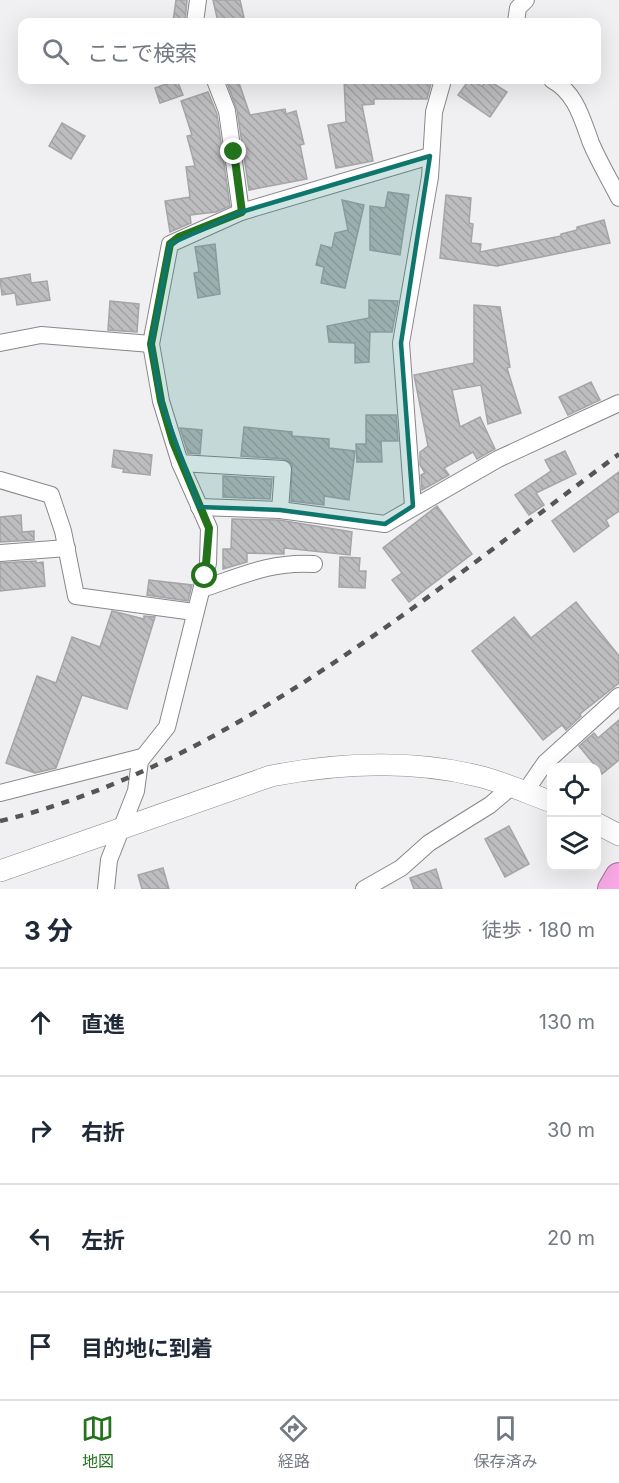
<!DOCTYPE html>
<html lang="ja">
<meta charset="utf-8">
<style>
:root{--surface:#fff;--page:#f2f2f3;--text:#1f2937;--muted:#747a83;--line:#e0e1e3;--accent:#22731b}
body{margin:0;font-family:Inter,"Noto Sans JP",sans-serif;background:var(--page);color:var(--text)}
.controls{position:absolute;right:18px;bottom:18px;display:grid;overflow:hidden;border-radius:12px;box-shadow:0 6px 24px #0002}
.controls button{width:54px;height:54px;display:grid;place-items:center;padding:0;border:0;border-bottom:2px solid var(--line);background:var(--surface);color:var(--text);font:30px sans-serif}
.stop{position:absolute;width:18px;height:18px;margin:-14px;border:4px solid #22731b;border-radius:50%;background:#fff}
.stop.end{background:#22731b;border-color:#fff;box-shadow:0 2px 6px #0008}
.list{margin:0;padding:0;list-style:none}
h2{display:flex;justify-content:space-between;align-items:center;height:78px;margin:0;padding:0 24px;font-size:26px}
h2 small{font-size:20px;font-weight:400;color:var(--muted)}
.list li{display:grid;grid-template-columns:39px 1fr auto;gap:18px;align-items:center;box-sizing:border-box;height:108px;padding:0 24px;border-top:2px solid var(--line)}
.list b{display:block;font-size:22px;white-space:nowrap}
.list em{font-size:20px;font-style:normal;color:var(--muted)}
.icon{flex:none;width:33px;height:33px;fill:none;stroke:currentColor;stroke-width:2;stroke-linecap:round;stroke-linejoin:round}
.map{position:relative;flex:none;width:619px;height:889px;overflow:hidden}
.search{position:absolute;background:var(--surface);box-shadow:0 6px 24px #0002;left:18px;right:18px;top:18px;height:66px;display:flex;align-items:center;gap:15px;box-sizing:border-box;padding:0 21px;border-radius:12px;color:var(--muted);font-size:22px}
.sheet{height:510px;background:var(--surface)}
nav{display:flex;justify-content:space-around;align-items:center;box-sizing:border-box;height:84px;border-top:2px solid var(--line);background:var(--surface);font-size:16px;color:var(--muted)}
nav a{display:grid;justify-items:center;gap:3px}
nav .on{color:var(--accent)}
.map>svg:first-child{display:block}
</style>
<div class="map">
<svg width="619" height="889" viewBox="0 0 619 889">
<defs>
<pattern id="building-back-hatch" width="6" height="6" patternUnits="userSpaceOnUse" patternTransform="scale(1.5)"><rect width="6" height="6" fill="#bdbdbf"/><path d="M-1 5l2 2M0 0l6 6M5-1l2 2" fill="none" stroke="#a2a2a4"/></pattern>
</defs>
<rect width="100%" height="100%" fill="#f0f0f2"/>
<!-- building -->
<g fill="url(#building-back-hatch)" stroke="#a5a5a7" stroke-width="1.5">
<path d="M176 0H187L185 22 173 21Z"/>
<path d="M213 0H240L245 22H218Z"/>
<path d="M177 80 183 95 160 103 155 88Z"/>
<path d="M226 80H238L250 115 285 109 286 114 296 111 304 144 300 145 307 179 249 190 237 110Z"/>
<path d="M344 80H432L427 99H374V104L362 105 373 161 336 168 328 125 346 122Z"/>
<path d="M469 80 482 86 488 80 507 92 490 117 458 95Z"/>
<path d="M208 92 217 114 230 206 216 212 190 215 191 223 170 232 165 201 190 197 186 167 195 166 187 136 192 135 181 101Z"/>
<path d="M62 123 85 136 71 159 49 146Z"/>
<path d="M388 192 409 195 400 255 370 250V206L385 208Z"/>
<path d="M446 195 471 198 469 223 473 224 471 243 481 244 480 252 561 236V234L577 230V227L604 220 610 243 497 266 440 258Z"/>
<path d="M342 200 364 205 345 288 321 283 324 267 316 265 321 245 332 248 335 233 348 230Z"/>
<path d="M215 244 220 294 198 298 194 273 199 272 195 247Z"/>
<path d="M30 274 31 283 47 281 50 300 17 305 15 293 2 295 0 279Z"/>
<path d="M369 300 398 301 392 332H370L369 362 355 363V343L329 342 327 326 369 318Z"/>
<path d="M110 301 139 304 137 332 108 330Z"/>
<path d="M474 305 500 307 510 367 507 368 521 413 488 424 481 385 452 390 460 427 480 417 495 449 477 459 473 452 444 468 449 475 422 490 421 475 425 473 420 465V452L428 446 414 375 474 363Z"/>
<path d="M591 382 600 400 568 415 559 397Z"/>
<path d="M366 415H396L398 441H381L382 462H357L356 444H366Z"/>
<path d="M244 427 292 432V436L329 439V448L355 451 349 500 324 496V505L291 501 292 464 284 459 241 456Z"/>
<path d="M180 428 202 430 200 454 188 453Z"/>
<path d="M114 450 152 455 150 475 123 472 124 469 112 467Z"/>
<path d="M565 451 576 474 536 493 544 505 529 515 515 495 551 471 545 460Z"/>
<path d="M619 472V511L606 520 609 526 574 552 552 521Z"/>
<path d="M223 476 272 479 270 499 223 497Z"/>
<path d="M437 506 472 554 409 602 392 580 402 573 383 548Z"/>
<path d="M21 515 22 532 34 531V540L0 542V517Z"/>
<path d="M232 519 279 520 352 532 350 555 284 548V554L247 553V562L223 569V549H231Z"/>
<path d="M340 557 360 558 359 571H366L365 588 339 587Z"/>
<path d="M36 561V563L43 562 45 586 0 591V563Z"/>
<path d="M149 580 192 585 188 601 147 595Z"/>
<path d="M576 602 619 656V683L580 714 581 716 566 730 562 725 543 740 472 651 514 617 531 638Z"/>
<path d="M112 611 144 619V616L155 617 127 709 82 695 56 768 35 773 6 763 37 676 56 683 72 637 100 647Z"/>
<path d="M619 720V760L602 774 579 746 594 733 598 738Z"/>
<path d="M509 826 529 864 505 877 485 839Z"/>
<path d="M163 868 169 889H142L138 875Z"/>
<path d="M436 869 442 889H414L410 878Z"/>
</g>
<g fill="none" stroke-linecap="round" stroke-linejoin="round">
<!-- minor casing -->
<g stroke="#88888a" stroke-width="18">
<g id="minor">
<path d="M195 22 198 0"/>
<path d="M516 22 518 8 526 0"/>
<path d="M215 80 227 111 241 212"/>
<path d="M552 80C576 93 582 119 591 143 599 162 610 180 619 198"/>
<path d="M0 343 41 335 151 344"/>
<path d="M180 463 283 469 280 510"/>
<path d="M0 480 51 495 63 531 76 596 194 612"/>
<path d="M413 506 401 343 430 177 434 112 443 80"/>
<path d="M199 507 280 510 385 524 498 459 619 403"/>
<path d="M0 553 67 548"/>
<path d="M202 589C241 576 272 561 314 564"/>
<path d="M525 792 545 763 619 696"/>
<path d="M0 793 142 757"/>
<path d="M106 889 109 860 136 791 140 761 167 727 208 563 209 528 180 463 161 401 151 344 170 244 241 212 430 156"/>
<path d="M364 889 401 868 429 843 490 805 511 787"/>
</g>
</g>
<!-- tertiary casing -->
<g stroke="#88888a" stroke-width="22">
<g id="tertiary">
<path d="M596 823 619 835"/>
<path d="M0 871 271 776C339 763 409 759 478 776 503 782 527 793 552 802"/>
</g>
</g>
<!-- trunk casing -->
<g stroke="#ab6b9d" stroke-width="30">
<path id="trunk" d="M612 889 619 877"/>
</g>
<!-- minor -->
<use href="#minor" stroke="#fff" stroke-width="16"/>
<!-- tertiary -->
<use href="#tertiary" stroke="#fff" stroke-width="21"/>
<!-- trunk -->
<use href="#trunk" stroke="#f6a7e4" stroke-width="28"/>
<!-- rail -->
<path stroke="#555556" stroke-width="4.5" stroke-dasharray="8 8" stroke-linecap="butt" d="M0 821C223 769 437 589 619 454"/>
</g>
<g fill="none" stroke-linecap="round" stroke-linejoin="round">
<!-- route -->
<path stroke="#22731b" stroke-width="8" d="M205 576 209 528 173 442 161 401 151 344 170 244 179 237 242 212 234 152"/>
</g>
<!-- marked area -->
<path fill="#0f766e" fill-opacity="0.2" stroke="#0f766e" stroke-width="4.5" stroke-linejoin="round" d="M430 156 401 343 413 506 385 524 280 510 199 507 161 401 151 344 170 244 241 212Z"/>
</svg>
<div class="controls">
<button><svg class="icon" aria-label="locate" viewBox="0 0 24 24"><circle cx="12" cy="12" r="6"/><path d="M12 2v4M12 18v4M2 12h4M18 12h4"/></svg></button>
<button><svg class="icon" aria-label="layers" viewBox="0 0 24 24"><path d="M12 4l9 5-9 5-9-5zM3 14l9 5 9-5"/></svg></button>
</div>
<div class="stop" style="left:205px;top:576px"></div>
<div class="stop end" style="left:234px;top:152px"></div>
<div class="search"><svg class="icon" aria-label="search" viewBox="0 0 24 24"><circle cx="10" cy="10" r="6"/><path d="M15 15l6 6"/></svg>ここで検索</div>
</div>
<section class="sheet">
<h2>3 分<small>徒歩 · 180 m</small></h2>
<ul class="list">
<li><svg class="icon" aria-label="ahead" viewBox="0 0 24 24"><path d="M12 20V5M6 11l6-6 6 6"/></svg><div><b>直進</b></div><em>130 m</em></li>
<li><svg class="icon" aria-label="right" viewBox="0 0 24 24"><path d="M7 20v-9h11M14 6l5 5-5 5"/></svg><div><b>右折</b></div><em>30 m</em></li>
<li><svg class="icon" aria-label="left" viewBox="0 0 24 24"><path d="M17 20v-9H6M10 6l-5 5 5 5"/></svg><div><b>左折</b></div><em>20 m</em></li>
<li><svg class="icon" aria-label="arrive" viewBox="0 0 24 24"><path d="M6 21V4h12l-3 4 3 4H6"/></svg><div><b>目的地に到着</b></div></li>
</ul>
</section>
<nav>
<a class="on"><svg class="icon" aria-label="map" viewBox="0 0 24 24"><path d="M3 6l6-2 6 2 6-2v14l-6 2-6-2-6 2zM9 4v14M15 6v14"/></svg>地図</a>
<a><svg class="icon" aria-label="directions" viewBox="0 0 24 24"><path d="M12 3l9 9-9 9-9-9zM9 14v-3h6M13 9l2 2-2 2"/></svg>経路</a>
<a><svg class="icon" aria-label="saved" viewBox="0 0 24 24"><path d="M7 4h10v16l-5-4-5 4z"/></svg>保存済み</a>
</nav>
